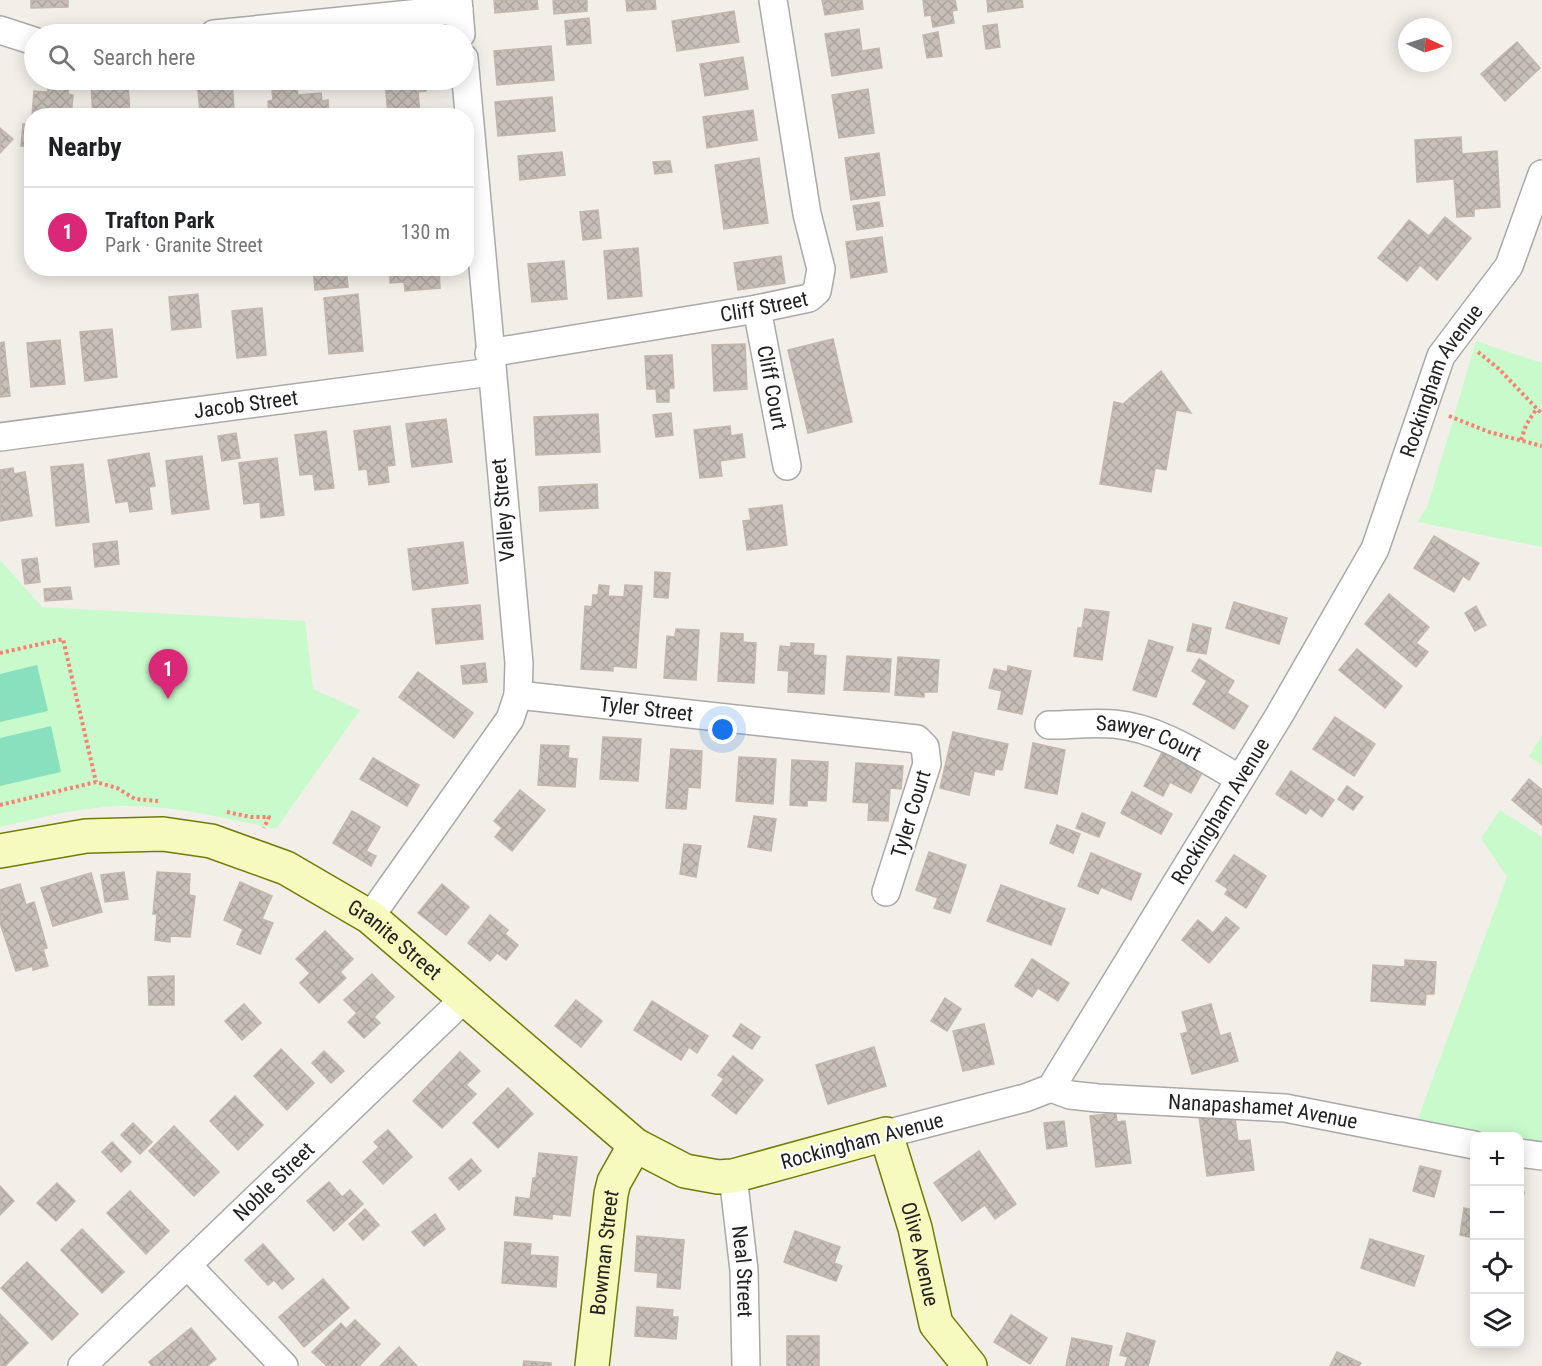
<!DOCTYPE html>
<meta charset="utf-8">
<style>
:root{--surface:#fff;--page:#f6f6f6;--text:#202124;--muted:#757577;--line:#e0e0e0;--accent:#db2777}
body{margin:0;font-family:"Roboto Condensed",sans-serif;background:var(--page);color:var(--text)}
.controls{position:absolute;right:18px;bottom:18px;display:grid;overflow:hidden;border-radius:12px;box-shadow:0 3px 15px #0003}
.controls button{width:54px;height:54px;display:grid;place-items:center;padding:0;border:0;border-bottom:2px solid var(--line);background:var(--surface);color:var(--text);font:30px sans-serif}
.compass{position:absolute;left:1398px;top:18px;width:54px;height:54px;border-radius:50%;background:var(--surface);box-shadow:0 3px 15px #0003;rotate:94deg}
.you{position:absolute;left:723px;top:730px;width:21px;height:21px;margin:-15px;border:4px solid #fff;border-radius:50%;background:#1a73e8;box-shadow:0 0 0 9px #1a73e833}
.badge{display:grid;place-items:center;width:39px;height:39px;border-radius:50%;background:var(--accent);color:#fff;font-size:20px;font-weight:700}
.pin{position:absolute;translate:-50% -50px;filter:drop-shadow(0 2px 3px #0008)}
.pin::after{content:'';position:absolute;top:32px;width:21px;height:18px;background:inherit;clip-path:polygon(0 0,100% 0,50% 100%)}
.list{margin:0;padding:0;list-style:none}
h2{display:flex;justify-content:space-between;align-items:center;height:78px;margin:0;padding:0 24px;font-size:26px}
h2 small{font-size:20px;font-weight:400;color:var(--muted)}
.list li{display:grid;grid-template-columns:39px 1fr auto;gap:18px;align-items:center;box-sizing:border-box;height:90px;padding:0 24px;border-top:2px solid var(--line)}
.list b{display:block;font-size:22px;white-space:nowrap}
.list p{margin:0;font-size:20px;white-space:nowrap;color:var(--muted)}
.list em{font-size:20px;font-style:normal;color:var(--muted)}
.icon{flex:none;width:33px;height:33px;fill:none;stroke:currentColor;stroke-width:2;stroke-linecap:round;stroke-linejoin:round}
.map{position:relative;flex:none;width:1542px;height:1366px;overflow:hidden}
.search{position:absolute;background:var(--surface);box-shadow:0 3px 15px #0003;left:24px;top:24px;width:450px;height:66px;display:flex;align-items:center;gap:15px;box-sizing:border-box;padding:0 21px;border-radius:33px;color:var(--muted);font-size:22px}
.panel{position:absolute;background:var(--surface);box-shadow:0 3px 15px #0003;left:24px;top:108px;width:450px;height:168px;border-radius:24px}
.map>svg:first-child{display:block}
</style>
<div class="map">
<svg width="1542" height="1366" viewBox="0 0 1542 1366">
<defs>
<pattern id="building-cross-hatch" width="8" height="8" patternUnits="userSpaceOnUse" patternTransform="scale(1.5)"><rect width="8" height="8" fill="#c7bfb8"/><path d="M0 0l8 8M0 8l8-8" fill="none" stroke="#aba49e"/></pattern>
</defs>
<rect width="100%" height="100%" fill="#f2efe9"/>
<!-- park -->
<g fill="#c8facc">
<path d="M1476 341 1542 363V547L1418 522 1428 505Z"/>
<path d="M0 560 42 607 305 621 313 689 360 710 276 829C219 817 162 802 104 807 69 810 34 819 0 827Z"/>
<path d="M1542 735V766L1529 756Z"/>
<path d="M1500 810 1542 837V1143L1520 1141V1136H1490L1416 1124 1507 877 1481 838Z"/>
</g>
<!-- pitch -->
<g fill="#88e0be">
<path d="M37 665 48 711 0 722V674Z"/>
<path d="M51 726 61 772 0 786V738Z"/>
</g>
<!-- building -->
<g fill="url(#building-cross-hatch)" stroke="#c4b6ab" stroke-width="1.5">
<path d="M31 0H68V7L31 8Z"/>
<path d="M494 0H537L538 9 495 13Z"/>
<path d="M553 0H587V11L554 14Z"/>
<path d="M626 0H655L656 9 627 11Z"/>
<path d="M822 0H862L863 9 825 15Z"/>
<path d="M923 0H955L957 10 952 11 954 23 933 27 931 15 925 16Z"/>
<path d="M987 0H1022L1023 7 988 12Z"/>
<path d="M734 11 739 42 677 51 672 21Z"/>
<path d="M589 18 591 43 567 45 565 21Z"/>
<path d="M997 24 1000 47 986 49 983 26Z"/>
<path d="M859 29 862 51 879 48 882 68 832 76 825 34Z"/>
<path d="M938 32 942 56 927 58 923 35Z"/>
<path d="M1517 42 1540 68 1505 101 1481 74Z"/>
<path d="M551 46 554 80 497 85 494 51Z"/>
<path d="M743 57 748 89 705 96 700 64Z"/>
<path d="M197 80H232L234 109 200 112Z"/>
<path d="M385 80H425L426 91 418 92 420 116H388Z"/>
<path d="M128 82 130 116H93L91 85Z"/>
<path d="M48 85 69 86 68 94 73 95 71 116H32L34 91 48 92Z"/>
<path d="M297 89 298 95 321 93 322 101 328 100 329 116H269L268 101 273 100 272 91Z"/>
<path d="M868 89 874 133 839 138 832 95Z"/>
<path d="M552 97 555 131 498 136 495 102Z"/>
<path d="M753 110 757 140 707 148 703 117Z"/>
<path d="M23 124H32V147L21 146Z"/>
<path d="M0 128 13 139 0 153Z"/>
<path d="M1461 137 1462 154 1497 151 1500 207 1474 209V216L1457 217 1454 179 1417 182 1415 140Z"/>
<path d="M562 152 565 175 520 180 518 156Z"/>
<path d="M879 153 885 195 851 200 845 158Z"/>
<path d="M759 158 768 223 724 229 715 165Z"/>
<path d="M670 161 672 172 655 174 653 162Z"/>
<path d="M879 202 883 226 857 230 853 206Z"/>
<path d="M598 210 601 238 583 240 580 212Z"/>
<path d="M1445 217 1471 238 1437 280 1420 265 1407 281 1378 258 1409 220 1429 236Z"/>
<path d="M882 237 887 272 851 278 846 242Z"/>
<path d="M638 248 642 296 608 299 604 251Z"/>
<path d="M781 256 785 283 738 290 734 263Z"/>
<path d="M564 261 567 299 532 302 528 264Z"/>
<path d="M313 268H346L348 287 315 290Z"/>
<path d="M390 268H439L440 288 405 291 404 282 390 283Z"/>
<path d="M198 294 201 327 172 330 169 297Z"/>
<path d="M358 294 363 351 329 354 324 298Z"/>
<path d="M262 308 266 355 237 358 232 311Z"/>
<path d="M112 329 117 377 85 381 80 332Z"/>
<path d="M833 339 852 422 808 433 788 350Z"/>
<path d="M60 340 65 384 31 387 27 343Z"/>
<path d="M4 342 10 396 0 397V343Z"/>
<path d="M745 344 747 389 714 391 712 345Z"/>
<path d="M672 355 674 388H669V402H657L656 389H647L645 356Z"/>
<path d="M1161 371 1191 413 1176 410 1166 470 1155 468 1151 492 1100 484 1114 402 1123 404Z"/>
<path d="M671 413 673 435 656 437 653 415Z"/>
<path d="M598 414 600 452 536 455 534 417Z"/>
<path d="M446 419 452 462 412 467 406 424Z"/>
<path d="M390 426 395 465 387 466 389 482 369 485 367 469 359 470 354 431Z"/>
<path d="M730 426 731 436 742 434 745 457 720 461 722 476 700 478 694 430Z"/>
<path d="M326 431 334 488 315 490 313 474 300 475 295 435Z"/>
<path d="M236 433 240 458 222 461 218 436Z"/>
<path d="M149 453 155 486 149 487 152 509 130 512 128 501 116 503 108 460Z"/>
<path d="M202 456 209 509 172 514 166 461Z"/>
<path d="M277 458 284 515 261 518 260 502 244 504 239 463Z"/>
<path d="M83 464 89 522 56 526 51 467Z"/>
<path d="M13 468 14 474 25 472 32 516 0 521V470Z"/>
<path d="M597 484 598 508 540 511 539 487Z"/>
<path d="M782 505 787 545 747 550 743 521 751 520 749 509Z"/>
<path d="M1434 536 1479 563 1469 580 1463 576 1454 592 1414 568Z"/>
<path d="M117 541 119 564 95 567 93 544Z"/>
<path d="M463 542 468 583 413 590 408 549Z"/>
<path d="M37 558 40 582 25 584 22 560Z"/>
<path d="M655 572 670 573 668 598 654 597Z"/>
<path d="M599 585 609 586 608 596 624 597 625 585 642 586 636 668 613 666V671L581 669 585 606 592 607 593 595H598Z"/>
<path d="M70 587 72 599 45 601 44 589Z"/>
<path d="M1389 594 1429 627 1416 643 1428 652 1416 667 1365 624Z"/>
<path d="M1234 602 1287 618 1279 644 1226 628Z"/>
<path d="M480 605 483 639 436 644 432 609Z"/>
<path d="M1476 606 1486 625 1475 631 1465 613Z"/>
<path d="M1085 609 1109 612 1102 660 1074 656 1078 628H1082Z"/>
<path d="M1193 624 1211 628 1206 654 1187 651Z"/>
<path d="M676 629 699 630 696 680 664 678 667 636 675 637Z"/>
<path d="M721 633 743 634V642L756 643 754 683 718 681Z"/>
<path d="M1149 640 1173 647 1156 697 1133 690Z"/>
<path d="M791 643 814 644 813 655 826 656 824 694 788 692 789 671 778 670 780 646 791 647Z"/>
<path d="M1357 649 1402 686 1385 708 1339 670Z"/>
<path d="M847 656 891 659 889 692 844 690Z"/>
<path d="M898 657 939 660 937 692H924V697L895 695Z"/>
<path d="M1199 659 1234 681 1227 693 1248 706 1234 729 1193 704 1207 681 1192 671Z"/>
<path d="M485 663 487 682 463 684 461 666Z"/>
<path d="M1008 666 1031 671 1022 714 998 709 1002 691 989 688 994 669 1007 672Z"/>
<path d="M418 672 473 713 454 738 399 697Z"/>
<path d="M1335 717 1375 744 1354 776 1313 749Z"/>
<path d="M953 732 1008 744 1002 770 995 769 994 775 974 771 969 795 940 788Z"/>
<path d="M603 737 641 739 638 781 600 779Z"/>
<path d="M1033 743 1065 750 1057 794 1025 788Z"/>
<path d="M541 745 569 746 568 758 577 759 575 787 538 785Z"/>
<path d="M671 749 702 751 700 788 688 787 686 809 666 808Z"/>
<path d="M1164 749 1203 771 1191 793 1170 782 1163 796 1144 786Z"/>
<path d="M739 757 776 759 773 804 736 801Z"/>
<path d="M373 758 419 785 407 806 360 779Z"/>
<path d="M792 760 828 762 826 801 807 800V806L790 805Z"/>
<path d="M856 763 903 766 901 789 890 788 888 821 868 820 869 803 853 802Z"/>
<path d="M1291 771 1334 800 1322 817 1310 808 1306 814 1276 794Z"/>
<path d="M1529 779 1542 790V825L1512 800Z"/>
<path d="M1347 786 1363 797 1353 810 1338 799Z"/>
<path d="M520 790 545 810 512 851 495 837 502 828 494 821Z"/>
<path d="M1132 792 1172 814 1161 834 1121 813Z"/>
<path d="M352 811 380 827 366 851 376 856 371 866 333 843Z"/>
<path d="M1082 813 1105 823 1099 837 1076 828Z"/>
<path d="M754 816 776 819 771 851 748 847Z"/>
<path d="M1057 825 1080 834 1073 853 1050 843Z"/>
<path d="M684 844 701 846 696 877 680 874Z"/>
<path d="M929 852 966 865 950 913 934 908 938 898 916 890Z"/>
<path d="M1091 853 1141 874 1131 900 1101 887 1098 894 1078 886Z"/>
<path d="M1234 855 1266 876 1246 908 1225 894 1228 889 1216 881Z"/>
<path d="M124 872 128 899 105 902 101 875Z"/>
<path d="M157 872 190 874 189 895 195 896 190 937 170 936V942L155 940 157 914H153Z"/>
<path d="M91 873 102 912 53 926 41 888Z"/>
<path d="M240 882 272 896 262 919 273 923 260 954 237 944 243 929 224 920Z"/>
<path d="M20 884 26 905 34 902 47 948 43 949 48 966 33 970V966L16 971 0 923V890Z"/>
<path d="M442 884 469 907 446 935 418 913Z"/>
<path d="M1001 885 1065 909 1051 945 987 921Z"/>
<path d="M490 915 508 930 505 934 518 945 506 960 497 953 490 961 468 943Z"/>
<path d="M1226 917 1239 928 1209 963 1182 940 1198 920 1213 933Z"/>
<path d="M325 931 353 959 340 972 346 978 319 1003 300 983 310 973 296 959Z"/>
<path d="M1032 959 1069 983 1058 1001 1038 988 1032 997 1015 986Z"/>
<path d="M1405 960 1436 962 1434 994H1426L1425 1005 1371 1001 1373 965 1405 967Z"/>
<path d="M372 974 394 997 374 1017 380 1023 364 1038 348 1022 357 1013 344 1000Z"/>
<path d="M174 976V1005H149L148 977Z"/>
<path d="M945 998 961 1009 947 1031 931 1021Z"/>
<path d="M576 1000 602 1021 581 1047 555 1026Z"/>
<path d="M652 1001 708 1036 697 1053 689 1047 681 1060 634 1030Z"/>
<path d="M244 1004 261 1023 242 1040 225 1021Z"/>
<path d="M1211 1004 1220 1036 1230 1033 1238 1061 1192 1074 1181 1034 1188 1032 1182 1012Z"/>
<path d="M741 1024 760 1037 752 1049 733 1036Z"/>
<path d="M984 1024 994 1064 963 1071 953 1031Z"/>
<path d="M874 1047 886 1086 828 1104 816 1065Z"/>
<path d="M281 1049 314 1083 287 1110 254 1076Z"/>
<path d="M324 1051 344 1071 331 1083 312 1063Z"/>
<path d="M460 1052 480 1071 466 1085 476 1094 442 1128 413 1101Z"/>
<path d="M733 1056 763 1080 736 1114 712 1095 724 1079 718 1075Z"/>
<path d="M508 1088 533 1114 498 1148 473 1123Z"/>
<path d="M235 1096 263 1125 238 1150 210 1121Z"/>
<path d="M1229 1112 1230 1120 1235 1119 1238 1141 1250 1140 1254 1170 1207 1176 1199 1116Z"/>
<path d="M1116 1113 1117 1122 1125 1121 1131 1163 1096 1167 1090 1116Z"/>
<path d="M1064 1121 1067 1146 1047 1149 1044 1123Z"/>
<path d="M133 1123 152 1142 140 1154 121 1135Z"/>
<path d="M174 1126 219 1172 194 1196 149 1151Z"/>
<path d="M388 1130 412 1157 383 1184 363 1162 379 1147 374 1142Z"/>
<path d="M112 1142 131 1162 121 1172 102 1152Z"/>
<path d="M979 1151 1016 1204 995 1219 985 1205 962 1221 934 1183Z"/>
<path d="M539 1153 577 1157 570 1216 552 1214V1219L514 1215 516 1197 530 1199 533 1178H536Z"/>
<path d="M471 1159 481 1171 459 1190 449 1178Z"/>
<path d="M1420 1166 1441 1171 1434 1197 1413 1191Z"/>
<path d="M329 1182 342 1197 350 1190 363 1204 334 1231 307 1201Z"/>
<path d="M57 1183 75 1201 56 1221 37 1203Z"/>
<path d="M0 1186 14 1201 0 1215Z"/>
<path d="M130 1191 169 1231 146 1254 107 1213Z"/>
<path d="M1520 1191 1524 1192 1520 1210Z"/>
<path d="M1464 1208 1474 1210V1238L1460 1235Z"/>
<path d="M365 1209 379 1225 363 1240 349 1224Z"/>
<path d="M435 1214 445 1229 424 1246 412 1232Z"/>
<path d="M82 1229 124 1272 102 1293 61 1250Z"/>
<path d="M795 1231 840 1247 834 1263 842 1266 836 1281 784 1262Z"/>
<path d="M637 1236 684 1240 680 1289 657 1287 658 1273 635 1271Z"/>
<path d="M1370 1239 1424 1256 1414 1286 1361 1268Z"/>
<path d="M505 1242 531 1244 530 1255 558 1257 556 1287 502 1283Z"/>
<path d="M263 1244 294 1279 282 1289 274 1280 268 1285 245 1260Z"/>
<path d="M27 1262 78 1314 52 1340 1 1288Z"/>
<path d="M323 1279 349 1308 304 1347 279 1317Z"/>
<path d="M637 1307 673 1310 672 1317H678L676 1339 635 1336Z"/>
<path d="M0 1314 28 1343 5 1366 0 1365Z"/>
<path d="M1011 1315 1047 1338 1030 1364 994 1342Z"/>
<path d="M355 1320 380 1344 359 1366H327L312 1352 341 1323 346 1329Z"/>
<path d="M191 1328 216 1359 207 1366H152L149 1362Z"/>
<path d="M1127 1333 1155 1341 1148 1366H1125L1128 1357 1120 1355Z"/>
<rect x="787" y="1336" width="32" height="30"/>
<path d="M1072 1338 1112 1346 1108 1366H1066Z"/>
<path d="M399 1347 417 1366H380Z"/>
<path d="M1337 1352 1361 1363 1359 1366H1330Z"/>
<path d="M524 1361 551 1363V1366H523Z"/>
</g>
<g fill="none" stroke-linecap="round" stroke-linejoin="round">
<!-- street casing -->
<g stroke="#a9a9a9" stroke-width="30">
<g id="street">
<path d="M458 0 461 34"/>
<path d="M0 30 34 41"/>
<path d="M214 34 459 9"/>
<path id="s1" d="M757 309 787 466"/>
<path id="s2" d="M489 353 757 309 809 298 817 291 821 269 807 214 773 0"/>
<path id="s3" d="M0 437 491 372"/>
<path id="s4" d="M518 695 917 739 925 747 927 764 886 892"/>
<path id="s5" d="M1049 725C1071 725 1093 722 1114 724 1160 728 1201 757 1240 779"/>
<path d="M370 917 510 719 518 695 519 663 464 58"/>
<path id="s6" d="M1051 1088 1070 1095 1098 1098 1285 1108 1474 1145"/>
<path id="s7" d="M886 1134 1025 1098 1051 1088 1280 714 1375 549 1441 356 1509 266 1542 174"/>
<path d="M1520 1153 1542 1156"/>
<path id="s8" d="M733 1176 744 1270 746 1366"/>
<path d="M187 1265 284 1366"/>
<path id="s9" d="M82 1366 464 999"/>
</g>
</g>
<!-- secondary casing -->
<g stroke="#707d05" stroke-width="36">
<g id="secondary">
<path id="s10" d="M0 851 86 836 163 834 211 841 286 868 370 917 635 1145 685 1171 718 1177 733 1176 886 1134 915 1228 936 1324 970 1366"/>
<path id="s11" d="M592 1366 611 1194 614 1182 635 1145"/>
</g>
</g>
<!-- path -->
<g stroke="#fa8072" stroke-width="4" stroke-dasharray="3 3" stroke-linecap="butt">
<path d="M1478 352 1499 369 1542 414"/>
<path d="M1449 416 1489 432 1542 446"/>
<path d="M1521 440 1526 425 1537 408"/>
<path d="M0 653 63 639 96 782"/>
<path d="M0 805 96 782 117 788 135 799 158 801"/>
<path d="M227 812 251 817H269L264 828"/>
</g>
<!-- street -->
<use href="#street" stroke="#fff" stroke-width="27"/>
<!-- secondary -->
<use href="#secondary" stroke="#f7fabf" stroke-width="33"/>
</g>
<g text-anchor="middle" stroke-width="4.5" stroke-linejoin="round" paint-order="stroke">
<!-- street labels -->
<g font-size="21" fill="#222" stroke="#fff">
<text dy="7" stroke="none"><textPath href="#s2" startOffset="279">Cliff Street</textPath></text>
<text dy="7" stroke="none"><textPath href="#s7" startOffset="982">Rockingham Avenue</textPath></text>
<text dy="7" stroke="none"><textPath href="#s1" startOffset="80">Cliff Court</textPath></text>
<text dy="7" stroke="none"><textPath href="#s3" startOffset="248">Jacob Street</textPath></text>
<text transform="translate(503 510) rotate(-95)" y="7">Valley Street</text>
<text dy="7" stroke="none"><textPath href="#s4" startOffset="129">Tyler Street</textPath></text>
<text dy="7" stroke="none"><textPath href="#s5" startOffset="102">Sawyer Court</textPath></text>
<text dy="7" stroke="none"><textPath href="#s7" startOffset="496">Rockingham Avenue</textPath></text>
<text transform="translate(911 814) rotate(-73)" y="7">Tyler Court</text>
<text dy="7" stroke="none"><textPath href="#s10" startOffset="423">Granite Street</textPath></text>
<text dy="7" stroke="none"><textPath href="#s6" startOffset="214">Nanapashamet Avenue</textPath></text>
<text transform="translate(862 1141) rotate(-15)" y="7">Rockingham Avenue</text>
<text dy="7" stroke="none"><textPath href="#s9" startOffset="266">Noble Street</textPath></text>
<text dy="7" stroke="none"><textPath href="#s11" startOffset="114">Bowman Street</textPath></text>
<text dy="7" stroke="none"><textPath href="#s10" startOffset="1128">Olive Avenue</textPath></text>
<text dy="7" stroke="none"><textPath href="#s8" startOffset="96">Neal Street</textPath></text>
</g>
</g>
</svg>
<div class="controls">
<button>+</button>
<button>−</button>
<button><svg class="icon" aria-label="locate" viewBox="0 0 24 24"><circle cx="12" cy="12" r="6"/><path d="M12 2v4M12 18v4M2 12h4M18 12h4"/></svg></button>
<button><svg class="icon" aria-label="layers" viewBox="0 0 24 24"><path d="M12 4l9 5-9 5-9-5zM3 14l9 5 9-5"/></svg></button>
</div>
<svg class="compass" viewBox="-18 -18 36 36"><path d="M0-13l5 13h-10z" fill="#e53935"/><path d="M0 13l5-13h-10z" fill="#757577"/></svg>
<div class="you"></div>
<div class="pin badge" style="left:168px;top:699px">1</div>
<div class="search"><svg class="icon" aria-label="search" viewBox="0 0 24 24"><circle cx="10" cy="10" r="6"/><path d="M15 15l6 6"/></svg>Search here</div>
<section class="panel">
<h2>Nearby<small></small></h2>
<ul class="list">
<li><span class="badge">1</span><div><b>Trafton Park</b><p>Park · Granite Street</p></div><em>130 m</em></li>
</ul>
</section>
</div>
